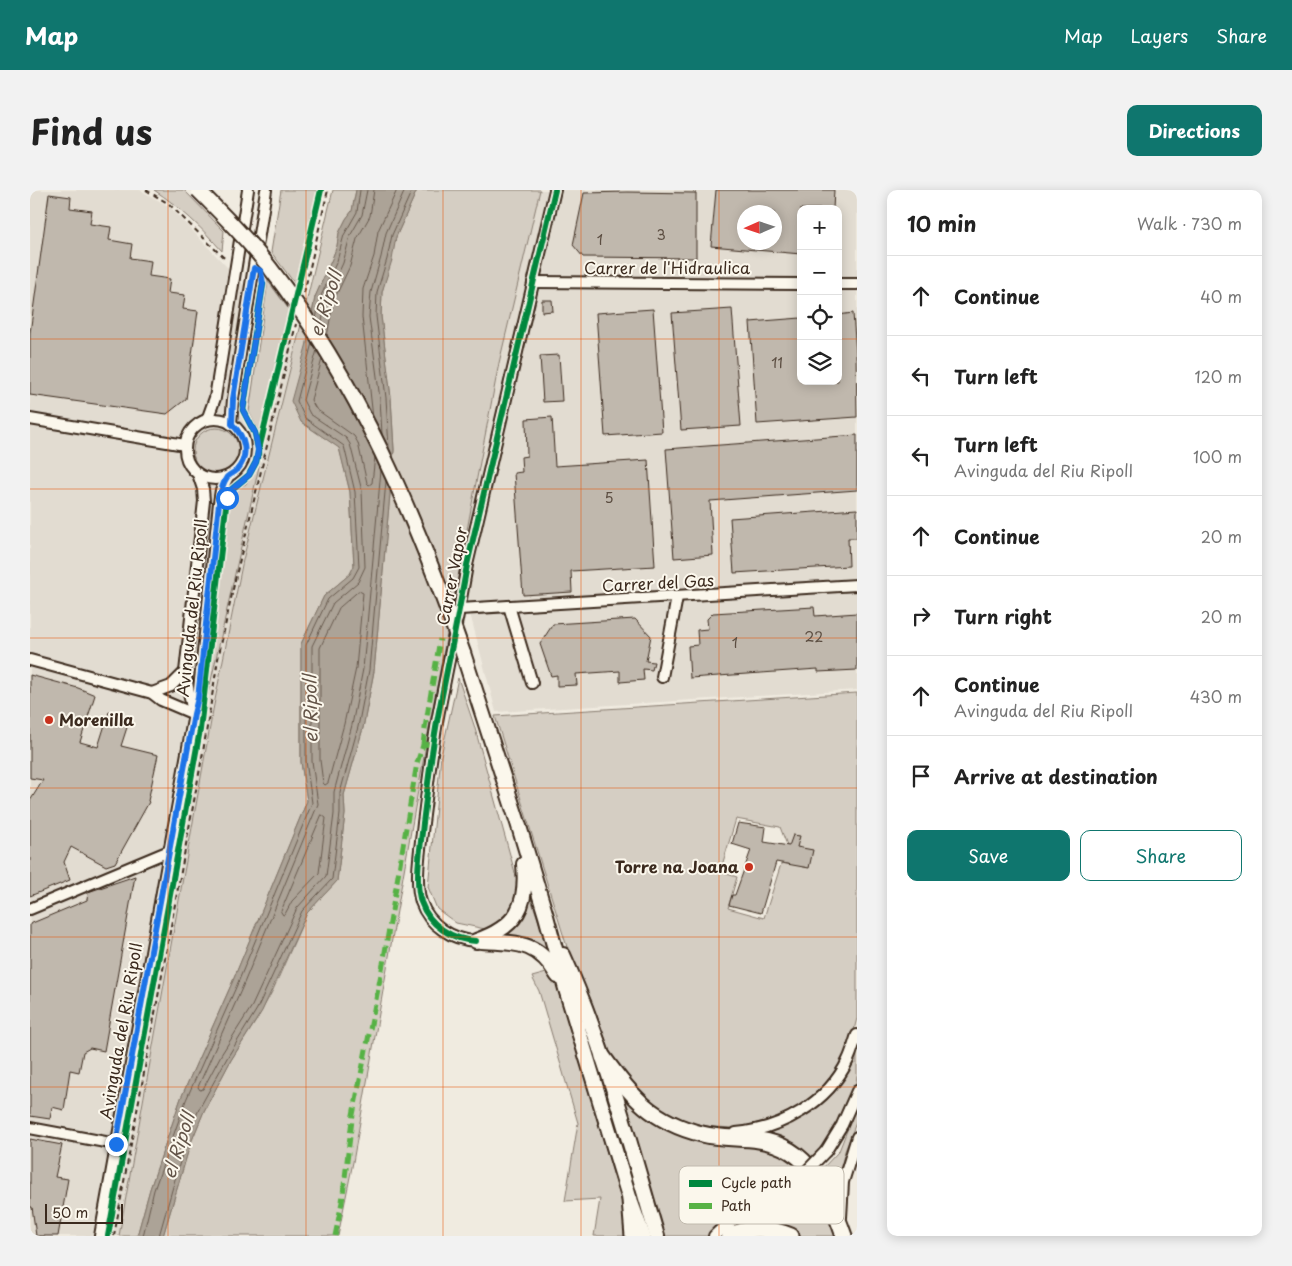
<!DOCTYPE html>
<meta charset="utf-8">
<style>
:root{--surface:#fff;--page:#f2f2f2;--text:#222;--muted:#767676;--line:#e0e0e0;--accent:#0f766e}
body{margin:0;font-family:"Playpen Sans",sans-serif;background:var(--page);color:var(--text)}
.controls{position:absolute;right:15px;top:15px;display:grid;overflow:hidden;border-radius:10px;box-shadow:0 2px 12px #0003}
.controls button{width:45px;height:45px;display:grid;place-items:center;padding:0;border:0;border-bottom:1px solid var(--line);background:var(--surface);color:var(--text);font:25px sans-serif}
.compass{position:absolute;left:707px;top:15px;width:45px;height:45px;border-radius:50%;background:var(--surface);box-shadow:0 2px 12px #0003;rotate:267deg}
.scale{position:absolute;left:15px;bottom:12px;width:78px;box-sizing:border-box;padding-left:5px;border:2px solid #3b2a1e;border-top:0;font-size:14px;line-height:18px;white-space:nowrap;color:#3b2a1e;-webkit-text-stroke:4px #fbf7ec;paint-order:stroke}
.stop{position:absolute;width:15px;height:15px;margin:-11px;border:4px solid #1a73e8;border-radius:50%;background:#fff}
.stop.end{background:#1a73e8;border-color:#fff;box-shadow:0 1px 5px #0008}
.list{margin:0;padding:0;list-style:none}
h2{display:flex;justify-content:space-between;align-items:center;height:65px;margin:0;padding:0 20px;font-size:21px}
h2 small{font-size:16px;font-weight:400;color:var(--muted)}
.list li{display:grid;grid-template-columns:32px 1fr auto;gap:15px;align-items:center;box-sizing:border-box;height:80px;padding:0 20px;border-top:1px solid var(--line)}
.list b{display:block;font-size:19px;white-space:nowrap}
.list p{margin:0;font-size:16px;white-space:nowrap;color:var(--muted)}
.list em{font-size:16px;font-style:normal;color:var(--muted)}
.actions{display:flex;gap:10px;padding:15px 20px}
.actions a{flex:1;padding:11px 0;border:1px solid var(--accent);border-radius:10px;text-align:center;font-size:18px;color:var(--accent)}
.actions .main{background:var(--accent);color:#fff}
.icon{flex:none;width:28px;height:28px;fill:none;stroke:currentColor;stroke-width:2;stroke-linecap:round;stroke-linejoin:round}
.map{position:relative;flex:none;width:827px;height:1046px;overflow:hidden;border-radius:10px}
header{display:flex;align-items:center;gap:30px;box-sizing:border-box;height:70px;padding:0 25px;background:var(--accent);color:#fff}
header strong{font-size:24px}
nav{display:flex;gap:28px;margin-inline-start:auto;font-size:18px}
.intro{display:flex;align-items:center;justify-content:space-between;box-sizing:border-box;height:120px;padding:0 30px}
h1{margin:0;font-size:35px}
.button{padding:12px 22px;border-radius:10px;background:var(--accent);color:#fff;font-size:18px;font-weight:700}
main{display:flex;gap:30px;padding:0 30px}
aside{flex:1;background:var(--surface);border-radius:10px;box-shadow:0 2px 12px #0003}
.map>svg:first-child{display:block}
</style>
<header>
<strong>Map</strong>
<nav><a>Map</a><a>Layers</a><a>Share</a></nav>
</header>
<div class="intro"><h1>Find us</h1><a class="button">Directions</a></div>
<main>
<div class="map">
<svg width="827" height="1046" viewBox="0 0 827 1046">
<rect width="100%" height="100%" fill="#f0ebe0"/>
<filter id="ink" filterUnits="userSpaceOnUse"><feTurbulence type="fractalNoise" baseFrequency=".02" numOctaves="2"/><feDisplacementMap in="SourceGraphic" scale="10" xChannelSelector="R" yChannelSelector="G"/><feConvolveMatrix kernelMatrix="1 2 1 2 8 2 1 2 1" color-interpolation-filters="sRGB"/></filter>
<g filter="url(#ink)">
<!-- built -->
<g fill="#e2dcd1" fill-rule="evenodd">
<path d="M0 0H110L140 17 267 151 213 370 183 520 89 1046H0Z"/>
<path d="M510 0H827V500L466 522 429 382 469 173ZM771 19H808V191H771ZM714 22H744V52H714Z"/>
</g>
<!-- green -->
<g fill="#d5cec3" stroke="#887c70" fill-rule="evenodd">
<path d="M124 0H154L194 41 192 61C172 38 150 17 124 0Z"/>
<path d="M251 0H291L269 99 241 62Z"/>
<path d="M303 0H326L322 21 316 29 309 43 307 56 302 69 285 107 277 153 271 232 309 257 320 302 324 376 320 384 294 406 271 454V572L277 611 202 793 151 908 120 999 107 1046H89L183 520 213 370 267 151Z"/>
<path d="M387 0H510L469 173 399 538 323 972 308 1046H133L160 955 174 921 201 870 226 831 243 800 277 723 307 691 315 624 314 605 333 538 344 481 364 260 361 208 351 126 352 102 366 47Z"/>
<path d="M238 91 263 125 174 522 195 339 202 301 216 294 226 280 229 265 231 246 219 222Z"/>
<circle cx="186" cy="261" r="23"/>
<path d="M428 488 444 535 487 690 490 708 479 724 460 740 426 733 407 719 398 697 411 566Z"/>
<path d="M827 503V828L821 852 814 868 792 898 763 921 744 929 706 938 683 937 664 934 644 927 628 918 613 907 588 880 580 862 561 810 537 757 465 526ZM706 629 750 637 757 655 734 728 698 718 707 687 690 682Z"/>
<path d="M500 706 519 761 497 747H474L491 728Z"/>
<path d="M520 782 528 799 596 1026 599 1046H564L570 1009 535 1011 548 933 509 801 502 787Z"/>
<path d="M827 861C827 869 827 877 827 885 824 917 802 948 779 969L736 945V942C746 939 756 936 765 931 785 919 818 883 827 861Z"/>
<path d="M597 910 622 930 744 958 773 976 757 993 679 1046H633L594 911Z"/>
<path d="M827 915V930L815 961 804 1003 798 987 791 980 809 961Z"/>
<path d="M781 986 808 1046H770L758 1040 700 1039 765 1000Z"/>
</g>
<!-- water -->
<path fill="#aca397" stroke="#7f7367" d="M326 0H387L366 47 362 70 352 102 351 126 361 208 364 260 344 481 333 538 314 605 315 624 307 691 277 723 232 821 201 870 174 921 160 955 133 1046H107L120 999 151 908 202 793 277 611 271 572V454L294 406 320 384 324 376 320 302 309 258 271 232 261 211 277 153 285 107 302 69 307 56 309 43 316 29 322 21Z"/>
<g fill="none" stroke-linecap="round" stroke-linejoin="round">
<!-- shore -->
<g stroke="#685a4e" stroke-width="1">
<path d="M286 129 290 108 307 71 314 45 327 22 330 0"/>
<path d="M291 137 296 110 313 73 320 46 332 25 337 0"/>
<path d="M297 147 303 112 320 76 327 49 340 26 344 0"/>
<path d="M287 160 273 210 280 224 316 248 320 254 332 301 335 377 328 392 303 413 282 456V571L288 614 212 798 168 897 170 900 173 899 191 865 222 816 267 718 296 686 304 624V602L322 535 333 479 351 280"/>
<path d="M292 169 281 210 286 219 324 246 328 253 337 293 339 295 342 293 345 266"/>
<path d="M343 228 332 127 333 99 344 66 348 41 367 0"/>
<path d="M352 244 350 209 339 127 341 102 351 67 356 43 375 0"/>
<path d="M359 258 356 208 346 126 347 102 357 69 362 45 382 0"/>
<path d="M329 401 333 403 326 478 314 534 298 593 295 595 293 593 290 570V458L309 418Z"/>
<path d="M292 625 296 628 289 683 262 711 255 724 253 725 251 722Z"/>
<path d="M113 1046 124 1000 156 910 207 795 282 613 276 571V455L298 409 323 388 329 377 325 302 314 256 275 228 267 211 282 153"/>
<path d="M129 1046 155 954 169 919 197 868 227 819 272 721 302 689 310 624V603L328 537 339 480 356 291"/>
</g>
</g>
<!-- building -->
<g fill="#c0b8ad" stroke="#3b2a1e" fill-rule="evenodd">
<path d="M686 0H804L803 19H771V64L681 56ZM714 22H744V52H714Z"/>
<path d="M597 2 666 3V68L553 67 543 55 554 3Z"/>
<path d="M19 4 41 7 40 18 62 21 60 34 81 37 79 50 102 54 100 68 121 71 119 86 140 89 138 103 155 105 153 119 168 121 156 209 137 224 0 205V143Z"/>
<path d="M512 110H522L523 121 512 122Z"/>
<path d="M623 119 632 242 575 246 566 123Z"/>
<path d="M702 119 711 236 651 240 642 123Z"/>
<path d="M823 123 826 163 827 227 727 234 720 132 771 128V191H808V125Z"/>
<path d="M529 165 532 211 513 212 510 166Z"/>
<path d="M522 227 525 276 618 270 625 376 541 381 542 402 493 405 484 283 492 282 491 267 497 266 496 229Z"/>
<path d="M827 245V300L680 311 683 365 644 368 636 259Z"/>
<path d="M827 319V348H818L819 376 704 383 700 328Z"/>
<path d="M784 417 785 426 827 423V480L788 482V479L660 488 658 456 668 455 667 440 678 439 677 429 683 423Z"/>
<path d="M605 429 621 446 616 471 624 472 622 480 613 479 614 490 590 492V481L546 484 547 495 527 496V485L521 486 510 454 523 434Z"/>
<path d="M0 485 48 498 65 505 50 552 68 557 79 522 100 528 91 556 128 565 118 611 119 612 85 673 76 676 41 657 34 672 40 690 0 706V611L13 590 0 588Z"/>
<path d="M708 633 736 637 734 652 759 656 763 645 770 646 767 657 783 660 779 678 746 672 731 723 699 715 702 705H705L721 660 702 654Z"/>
<path d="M105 686 74 861 60 858 53 862 49 882 40 880 34 920 22 917 20 929 0 926V734L57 710 58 702Z"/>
<path d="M0 949 32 955 25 987 38 989 28 1046H6L2 1017H0Z"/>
</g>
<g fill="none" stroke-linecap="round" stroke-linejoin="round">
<!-- minor casing -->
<g stroke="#3b2a1e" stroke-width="14">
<g id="minor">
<path d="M503 92 771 94"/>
<path d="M808 94H827"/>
<path d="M0 229 155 255"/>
<circle cx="185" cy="259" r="30"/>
<path d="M177 230 185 208 218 0"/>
<path d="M201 234 203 209 236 0"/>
<path d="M479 416 502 493"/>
<path d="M430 419 827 395"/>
<path d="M0 470 122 503 131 510 164 524"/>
<path d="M632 487 647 407"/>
<path d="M122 503 141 496 155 482"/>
<path d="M163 523 155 482 174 311 173 299 168 284"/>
<path d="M0 719 139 661"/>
<path d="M446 751C422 750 399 735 391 712 384 690 391 656 393 633 398 594 402 555 410 516 419 469 429 423 437 375L525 0"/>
<path d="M0 938 86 954"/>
<path d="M706 943C751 939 798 913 818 870 822 862 824 853 827 845"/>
<path d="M796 961 812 935 827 901"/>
<path d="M811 1027 813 992 827 947"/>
<path d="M70 1046 164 524 168 509 189 313 191 300 198 287"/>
<path d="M684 1046C707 1022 742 1011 768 990"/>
</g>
</g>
<!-- major casing -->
<g stroke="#3b2a1e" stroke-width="18">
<g id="major">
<path d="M433 463 488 633 516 726 536 799 600 1010 613 1046"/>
<path d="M446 751C487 737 498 716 494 674"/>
<path d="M451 751C487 753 508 751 528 786"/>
<path d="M533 765C574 855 599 951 627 1046"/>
</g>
</g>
<!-- highway casing -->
<g stroke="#3b2a1e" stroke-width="19">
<g id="highway">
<path d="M573 867C601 906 622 932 672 944 691 949 710 947 729 950 780 957 799 1003 814 1046"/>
<path d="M600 1010 603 1046"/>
<path d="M699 1046C719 1036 741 1038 761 1046"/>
</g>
</g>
<!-- path -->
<g stroke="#3b2a1e" stroke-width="2" stroke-dasharray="5 4" stroke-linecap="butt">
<path d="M116 0 139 14 193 67 197 69"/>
<path d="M274 103 298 0"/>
<path d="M84 1046 173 562 188 469 205 390 266 134"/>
</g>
<!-- minor -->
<use href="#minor" stroke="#fbf7ec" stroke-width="10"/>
<!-- major -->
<use href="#major" stroke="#fbf7ec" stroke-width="14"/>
<!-- highway -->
<use href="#highway" stroke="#fbf7ec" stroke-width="15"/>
<!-- minor-bridge casing -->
<g stroke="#3b2a1e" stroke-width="14" stroke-linecap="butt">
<path id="minor-bridge" d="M768 990 796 961"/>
</g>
<!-- major-bridge casing -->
<g stroke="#3b2a1e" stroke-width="18" stroke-linecap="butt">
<path id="major-bridge" d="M168 0C193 25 218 50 240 78 328 192 386 328 433 463"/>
</g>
<!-- minor-bridge -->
<use href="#minor-bridge" stroke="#fbf7ec" stroke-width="10"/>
<!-- major-bridge -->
<use href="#major-bridge" stroke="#fbf7ec" stroke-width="14"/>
<!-- quiet -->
<g stroke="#57b245" stroke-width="5" stroke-dasharray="10 5" stroke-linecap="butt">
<path d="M393 555 395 538 410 449"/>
<path d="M305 1046 312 1012 322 930 353 774 387 573 393 555 404 553"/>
</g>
<!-- cycleway casing -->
<g stroke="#fbf7ec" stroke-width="9">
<g id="cycleway">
<path d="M228 257 225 243 213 220 233 94"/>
<path d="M446 751C422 750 399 735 391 712 384 690 391 656 393 633 398 594 402 555 410 516 419 469 429 423 437 375L525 0"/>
<path d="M78 1046 170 540 197 308 202 299 219 285 226 272 291 0"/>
</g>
</g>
<!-- cycleway -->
<use href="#cycleway" stroke="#00873e" stroke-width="6"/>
</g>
</g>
<g fill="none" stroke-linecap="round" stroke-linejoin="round" filter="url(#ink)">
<!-- route -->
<path stroke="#1a73e8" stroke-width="6" d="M86 954 164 524 168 508 189 313C190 305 192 294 197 287 200 284 204 283 207 280 220 265 215 247 202 234L203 209 224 78 231 81 233 94 213 220 225 243 228 260 226 272 219 285 202 299 197 308"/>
</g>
<!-- grid -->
<path fill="none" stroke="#e8590c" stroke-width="1" stroke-opacity="0.55" d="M138 0V1046M276 0V1046M413 0V1046M551 0V1046M689 0V1046M0 149H771M808 149H827M0 299H827M0 448H827M0 598H827M0 747H827M0 897H827"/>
<!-- markers -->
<g fill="#c8321e" stroke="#fbf7ec" stroke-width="2">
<circle cx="19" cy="530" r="5"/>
<circle cx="719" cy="677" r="5"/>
</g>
<g text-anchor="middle" stroke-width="4" stroke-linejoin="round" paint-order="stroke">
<!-- number labels -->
<g font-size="14" fill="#5c4e42">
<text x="631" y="50">3</text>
<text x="570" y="55">1</text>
<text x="747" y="178">11</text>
<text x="579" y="313">5</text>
<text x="784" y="452">22</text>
<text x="705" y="458">1</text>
</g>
<!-- street labels -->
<g font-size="16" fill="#3b2a1e" stroke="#fbf7ec">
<text x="637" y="84">Carrer de l'Hidraulica</text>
<text transform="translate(422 386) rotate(-79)" y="6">Carrer Vapor</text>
<text transform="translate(628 393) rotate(-3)" y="6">Carrer del Gas</text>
<text transform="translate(162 418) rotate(-84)" y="6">Avinguda del Riu Ripoll</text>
<text transform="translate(91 841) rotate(-80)" y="6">Avinguda del Riu Ripoll</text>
</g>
<!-- poi labels -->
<g font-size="16" font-weight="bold" fill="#3b2a1e" stroke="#fbf7ec" text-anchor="start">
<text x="29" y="536">Morenilla</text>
<text x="709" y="683" text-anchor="end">Torre na Joana</text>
</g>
<!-- water labels -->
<g font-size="18" font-style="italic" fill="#635448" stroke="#fbf7ec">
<text transform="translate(296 114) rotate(-72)" y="6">el Ripoll</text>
<text transform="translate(281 519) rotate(-91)" y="6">el Ripoll</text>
<text transform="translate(149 956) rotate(-72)" y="6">el Ripoll</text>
</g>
</g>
<!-- legend -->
<rect x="649" y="976" width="165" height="58" rx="8" fill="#fbf7ec" stroke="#c1baae" stroke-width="1"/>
<rect x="659" y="990" width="23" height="7" fill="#00873e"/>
<rect x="659" y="1013" width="23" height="6" fill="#57b245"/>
<g font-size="14" fill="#3b2a1e">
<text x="691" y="998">Cycle path</text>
<text x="691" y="1021">Path</text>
</g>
</svg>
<div class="controls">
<button>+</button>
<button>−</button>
<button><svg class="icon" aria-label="locate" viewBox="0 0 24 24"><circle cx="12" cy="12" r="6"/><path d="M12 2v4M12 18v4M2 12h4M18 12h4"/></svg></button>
<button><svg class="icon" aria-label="layers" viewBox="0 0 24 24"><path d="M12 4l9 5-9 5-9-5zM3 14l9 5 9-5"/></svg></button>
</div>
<svg class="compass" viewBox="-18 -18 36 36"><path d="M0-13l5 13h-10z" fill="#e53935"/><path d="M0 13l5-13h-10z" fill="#767676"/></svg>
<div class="scale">50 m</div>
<div class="stop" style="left:197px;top:308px"></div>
<div class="stop end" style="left:86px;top:954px"></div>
</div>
<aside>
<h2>10 min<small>Walk · 730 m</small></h2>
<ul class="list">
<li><svg class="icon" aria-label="ahead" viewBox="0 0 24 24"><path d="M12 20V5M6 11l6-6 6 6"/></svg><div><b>Continue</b></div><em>40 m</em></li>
<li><svg class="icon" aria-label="left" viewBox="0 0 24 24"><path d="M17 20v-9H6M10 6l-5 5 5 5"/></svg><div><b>Turn left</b></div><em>120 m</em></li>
<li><svg class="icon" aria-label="left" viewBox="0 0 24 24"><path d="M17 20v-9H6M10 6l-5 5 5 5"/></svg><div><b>Turn left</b><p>Avinguda del Riu Ripoll</p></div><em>100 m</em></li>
<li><svg class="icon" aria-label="ahead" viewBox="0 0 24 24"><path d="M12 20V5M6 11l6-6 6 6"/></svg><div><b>Continue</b></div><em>20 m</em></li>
<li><svg class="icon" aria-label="right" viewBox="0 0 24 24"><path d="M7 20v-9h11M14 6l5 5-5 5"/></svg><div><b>Turn right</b></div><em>20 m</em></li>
<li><svg class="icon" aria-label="ahead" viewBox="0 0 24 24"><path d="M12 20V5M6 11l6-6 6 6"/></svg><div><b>Continue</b><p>Avinguda del Riu Ripoll</p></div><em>430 m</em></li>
<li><svg class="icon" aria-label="arrive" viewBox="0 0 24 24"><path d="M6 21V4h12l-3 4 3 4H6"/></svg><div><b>Arrive at destination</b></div></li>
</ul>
<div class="actions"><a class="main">Save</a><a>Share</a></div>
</aside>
</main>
